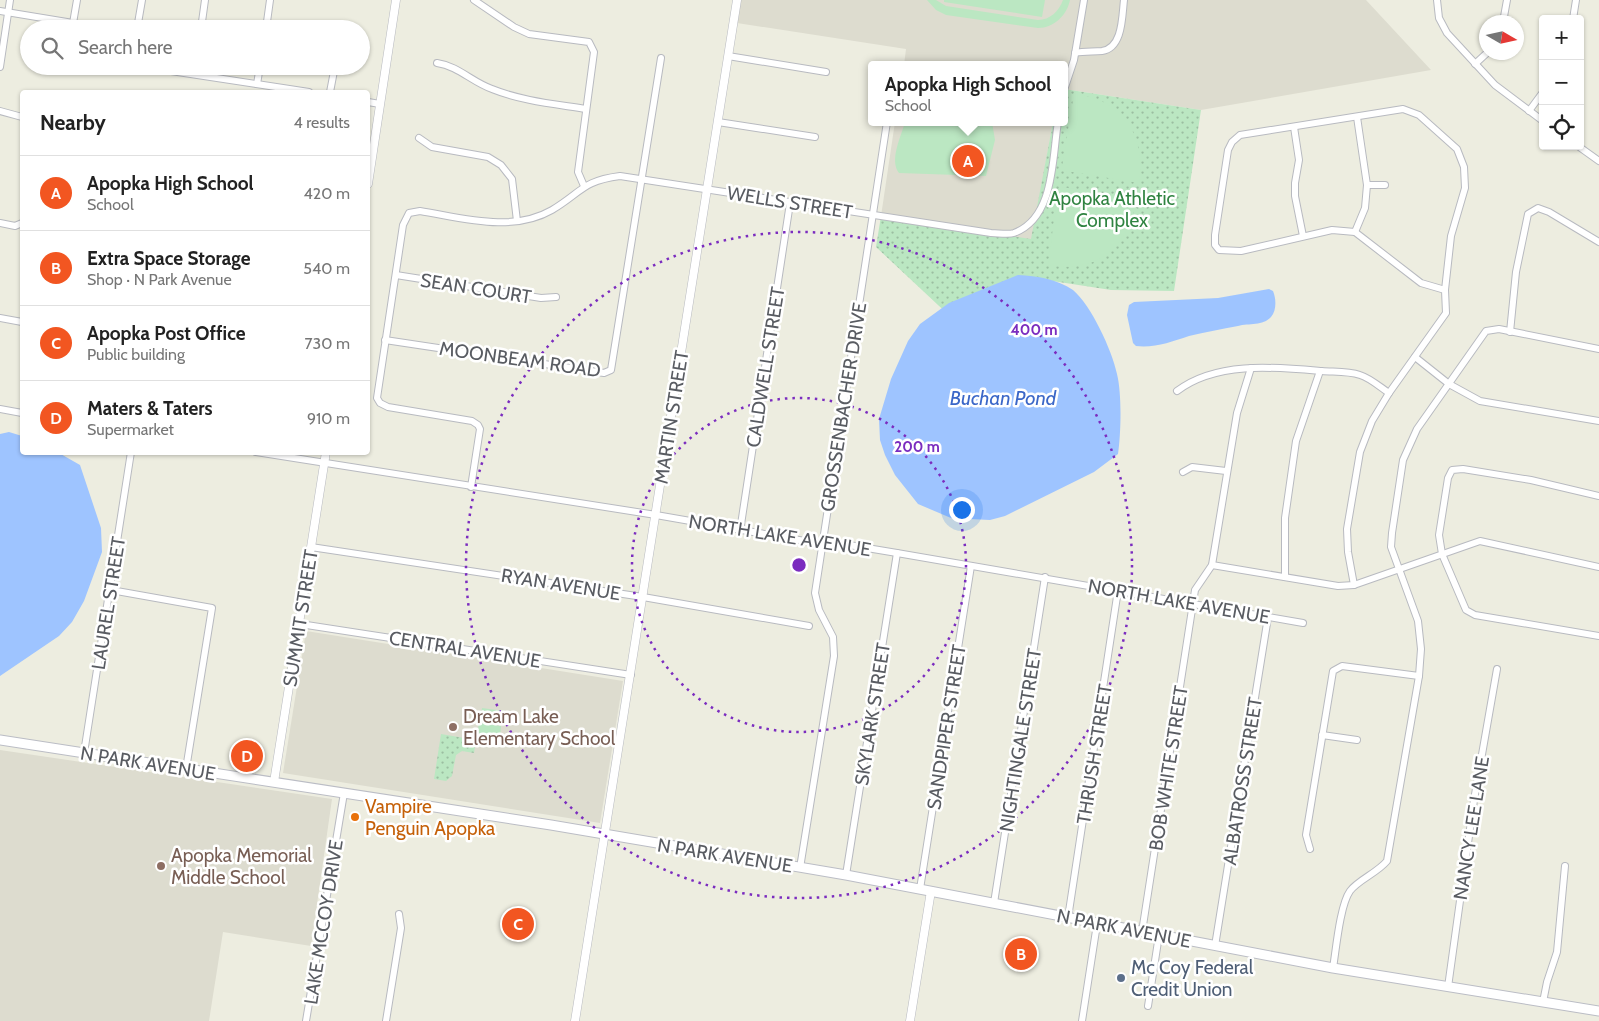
<!DOCTYPE html>
<meta charset="utf-8">
<style>
:root{--surface:#fff;--page:#f2f2f2;--text:#222;--muted:#767676;--line:#e0e0e0;--accent:#f25621}
body{margin:0;font-family:Cabin,sans-serif;background:var(--page);color:var(--text)}
.controls{position:absolute;right:15px;top:15px;display:grid;overflow:hidden;border-radius:5px;box-shadow:0 1px 4px #0004}
.controls button{width:45px;height:45px;display:grid;place-items:center;padding:0;border:0;border-bottom:1px solid var(--line);background:var(--surface);color:var(--text);font:25px sans-serif}
.compass{position:absolute;left:1479px;top:15px;width:45px;height:45px;border-radius:50%;background:var(--surface);box-shadow:0 1px 4px #0004;rotate:99deg}
.you{position:absolute;left:961px;top:509px;width:18px;height:18px;margin:-12px;border:4px solid #fff;border-radius:50%;background:#1a73e8;box-shadow:0 0 0 8px #1a73e833}
.badge{display:grid;place-items:center;width:32px;height:32px;border-radius:50%;background:var(--accent);color:#fff;font-size:16px;font-weight:700}
.pin{position:absolute;translate:-50% -50%;border:2px solid #fff;box-shadow:0 1px 5px #0006}
.popup{position:absolute;left:868px;top:61px;width:200px;height:65px;box-sizing:border-box;display:grid;place-content:center;border-radius:5px;background:var(--surface);filter:drop-shadow(0 1px 4px #0005);font-size:16px;white-space:nowrap;color:var(--muted)}
.popup b{font-size:19px;color:var(--text)}
.popup::after{content:'';position:absolute;left:50%;top:100%;margin-left:-10px;border:10px solid transparent;border-top-color:var(--surface)}
.list{margin:0;padding:0;list-style:none}
h2{display:flex;justify-content:space-between;align-items:center;height:65px;margin:0;padding:0 20px;font-size:21px}
h2 small{font-size:16px;font-weight:400;color:var(--muted)}
.list li{display:grid;grid-template-columns:32px 1fr auto;gap:15px;align-items:center;box-sizing:border-box;height:75px;padding:0 20px;border-top:1px solid var(--line)}
.list b{display:block;font-size:19px;white-space:nowrap}
.list p{margin:0;font-size:16px;white-space:nowrap;color:var(--muted)}
.list em{font-size:16px;font-style:normal;color:var(--muted)}
.icon{flex:none;width:28px;height:28px;fill:none;stroke:currentColor;stroke-width:2;stroke-linecap:round;stroke-linejoin:round}
.map{position:relative;flex:none;width:1599px;height:1021px;overflow:hidden}
.search{position:absolute;background:var(--surface);box-shadow:0 1px 4px #0004;left:20px;top:20px;width:350px;height:55px;display:flex;align-items:center;gap:12px;box-sizing:border-box;padding:0 18px;border-radius:28px;color:var(--muted);font-size:19px}
.panel{position:absolute;background:var(--surface);box-shadow:0 1px 4px #0004;left:20px;top:90px;width:350px;height:365px;border-radius:5px}
.map>svg:first-child{display:block}
</style>
<div class="map">
<svg width="1599" height="1021" viewBox="0 0 1599 1021">
<defs>
<pattern id="park-dots" width="8" height="8" patternUnits="userSpaceOnUse" patternTransform="scale(1.25)"><rect width="8" height="8" fill="#bbe7c2"/><path d="M2 2h.1M6 6h.1" fill="none" stroke="#9bbea1" stroke-width="1.8" stroke-linecap="round"/></pattern>
</defs>
<rect width="100%" height="100%" fill="#edede0"/>
<!-- education -->
<g fill="#dddccf">
<path d="M740 0H1366L1431 70 1201 110 1064 89V65H904L906 49 737 23Z"/>
<path d="M895 122H1053L1032 240 881 216Z"/>
<path d="M306 631 623 681 600 823 283 773Z"/>
<path d="M0 750 332 799 311 946 223 932 209 1021H0Z"/>
</g>
<!-- park -->
<g fill="url(#park-dots)">
<path d="M1064 89 1201 110 1174 291 1111 290 1033 278 969 334 876 247 881 216 1031 239 1053 122H1064Z"/>
<path d="M441 734 476 740 474 753 462 751 456 755 452 776 446 781 434 779Z"/>
</g>
<!-- pitch -->
<g fill="#bbe7c2">
<path d="M927 0H936L946 6 1038 20C1050 20 1059 11 1063 0H1070C1067 15 1054 28 1038 28L946 15 936 10Z"/>
<path d="M944 0H1045L1042 17 944 2Z"/>
<path d="M1074 94C1124 99 1146 136 1139 183L1066 171 1062 167Z"/>
<path d="M905 122H992L995 140 986 176 899 173C889 160 901 137 905 122Z"/>
<path d="M1062 187 1137 199C1128 247 1098 274 1048 265L1058 190Z"/>
<path d="M482 708 504 711 502 724 480 721Z"/>
<path d="M479 723 501 726 500 739 477 735Z"/>
</g>
<!-- water -->
<g fill="#9ec4ff">
<path d="M1018 275C1037 276 1057 279 1073 290 1091 305 1112 350 1117 374 1122 394 1121 433 1118 454L1094 472 1005 516 990 520 951 518 918 504 895 475 885 455 880 440 879 419 891 379 908 341 920 324 949 303Z"/>
<path d="M1269 289 1273 291C1276 298 1277 310 1271 317 1263 326 1249 323 1238 326 1222 329 1205 332 1189 336 1171 342 1155 348 1136 346L1133 343 1127 315 1129 305 1134 302 1218 298Z"/>
<path d="M9 432 22 436V452L59 453 80 465 101 528 102 552 84 601 72 622 59 636 0 676V434Z"/>
</g>
<g fill="none" stroke-linecap="round" stroke-linejoin="round">
<!-- minor casing -->
<g stroke="#b8bac0" stroke-width="8">
<g id="minor">
<path d="M474 0 514 27 529 34 589 42 594 52 578 172 584 186"/>
<path d="M1437 0 1439 18 1447 33 1495 85 1543 121"/>
<path d="M0 11 73 23"/>
<path d="M1573 19 1576 0"/>
<path d="M1503 22 1507 0"/>
<path d="M72 29 77 0"/>
<path d="M137 29 142 0"/>
<path d="M201 29 205 0"/>
<path d="M266 29 270 0"/>
<path d="M1075 53C1085 51 1093 52 1102 51 1123 48 1122 16 1124 0"/>
<path d="M728 56 826 72"/>
<path d="M437 63C458 66 472 82 492 89 522 101 555 104 586 109"/>
<path d="M1475 64 1488 52"/>
<path d="M138 66 309 92"/>
<path d="M0 67 10 0"/>
<path d="M257 84 260 66"/>
<path d="M1064 90 1074 60 1084 0"/>
<path d="M330 92 335 66"/>
<path d="M368 102 380 104"/>
<path d="M0 111 22 117"/>
<path d="M1529 111 1543 92"/>
<path d="M718 122 815 137"/>
<path d="M1294 127 1299 160 1295 183V196L1303 236"/>
<path d="M419 138 432 147 488 157 501 165 512 179 517 221"/>
<path d="M1578 146 1599 161"/>
<path d="M1367 185H1385"/>
<path d="M0 223 15 226 22 223"/>
<path d="M1355 232 1365 208 1367 185 1357 117"/>
<path d="M396 275 541 298 556 297"/>
<path d="M0 318 22 322"/>
<path d="M1510 332 1516 272 1528 214 1538 208 1549 212 1599 242"/>
<path d="M385 340 604 373 611 370 661 58"/>
<path d="M1415 357 1449 384 1480 401 1599 421"/>
<path d="M1177 391C1216 361 1275 367 1322 371 1334 372 1348 371 1360 375 1370 378 1380 387 1389 393"/>
<path d="M0 409 22 413"/>
<path d="M256 452 656 515 822 544 849 545 897 553 1303 623"/>
<path d="M1183 472 1192 467 1226 471"/>
<path d="M471 487 480 429 478 425 472 421 388 407 380 403 377 398 403 225 409 213 420 211C463 218 512 233 552 210 582 192 582 181 620 176L991 233C998 233 1008 235 1014 233 1055 218 1052 158 1058 122"/>
<path d="M1599 496 1531 480 1463 469 1452 470 1448 478 1439 535 1442 554 1466 610 1475 615 1599 636"/>
<path d="M740 531 790 203"/>
<path d="M311 547 643 597 809 626"/>
<path d="M1212 565 1338 586 1354 585 1480 541 1599 567"/>
<path d="M1285 577V518L1296 441 1320 371"/>
<path d="M1354 585 1348 552 1347 529 1360 452 1372 421 1389 393 1446 313 1445 290 1451 236 1465 188 1464 167 1457 149 1419 115 1403 109 1240 135 1232 142 1228 150 1215 235V245L1219 250 1241 251 1332 230 1355 232 1421 283 1445 290"/>
<path d="M111 590 212 608 186 769"/>
<path d="M300 624 631 675"/>
<path d="M1322 735 1357 740"/>
<path d="M84 753 131 452"/>
<path d="M1310 849 1306 835 1333 671 1342 666 1419 676"/>
<path d="M800 868 834 656 833 637 819 610 815 593 887 122"/>
<path d="M846 875 897 553"/>
<path d="M920 889 971 566"/>
<path d="M994 903 1045 577"/>
<path d="M1068 918 1118 590"/>
<path d="M1142 932 1195 590 1212 565 1237 413 1251 368"/>
<path d="M1215 946 1268 617"/>
<path d="M1333 968C1336 950 1340 905 1350 891 1358 880 1377 873 1387 861L1419 676 1421 649 1418 621 1391 547 1392 533 1403 460 1417 429 1486 331 1499 329 1599 349"/>
<path d="M1448 987 1474 800 1497 669"/>
<path d="M1543 1002 1547 982 1557 952 1565 866"/>
<path d="M1148 1006 1159 935"/>
<path d="M306 1021 344 793"/>
<path d="M386 1021 401 928 399 914"/>
<path d="M1082 1021 1097 924"/>
</g>
</g>
<!-- tertiary casing -->
<g stroke="#b8bac0" stroke-width="9">
<g id="tertiary">
<path d="M368 184 396 0"/>
<path d="M274 782 326 452"/>
<path d="M575 1021 737 0"/>
<path d="M910 1021 931 891"/>
</g>
</g>
<!-- secondary casing -->
<g stroke="#bbbdc5" stroke-width="11">
<path id="secondary" d="M0 740 551 825 846 875 1333 968 1599 1011"/>
</g>
<!-- minor -->
<use href="#minor" stroke="#fff" stroke-width="6"/>
<!-- tertiary -->
<use href="#tertiary" stroke="#fff" stroke-width="8"/>
<!-- secondary -->
<use href="#secondary" stroke="#fff" stroke-width="9"/>
</g>
<!-- distance rings -->
<g fill="none" stroke="#7b2cbf" stroke-width="2.5" stroke-dasharray="2.5 5">
<circle cx="799" cy="565" r="167"/>
<circle cx="799" cy="565" r="333"/>
</g>
<!-- markers -->
<g fill="#8d6e63" stroke="#fff" stroke-width="2">
<circle cx="453" cy="727" r="5"/>
<circle cx="161" cy="866" r="5"/>
</g>
<circle fill="#e8710a" stroke="#fff" stroke-width="2" cx="355" cy="817" r="5"/>
<circle fill="#5c6f8a" stroke="#fff" stroke-width="2" cx="1121" cy="978" r="5"/>
<g text-anchor="middle" stroke-width="5" stroke-linejoin="round" paint-order="stroke">
<!-- park labels -->
<g font-size="19" fill="#2f8341" stroke="#fff">
<text x="1112" y="205">Apopka Athletic<tspan x="1112" dy="22">Complex</tspan></text>
</g>
<!-- street labels -->
<g font-size="19" fill="#595c62" stroke="#fff">
<text transform="translate(790 202) rotate(9)" y="7">WELLS STREET</text>
<text transform="translate(476 288) rotate(9)" y="7">SEAN COURT</text>
<text transform="translate(520 359) rotate(8)" y="7">MOONBEAM ROAD</text>
<text transform="translate(765 367) rotate(-81)" y="7">CALDWELL STREET</text>
<text transform="translate(843 407) rotate(-81)" y="7">GROSSENBACHER DRIVE</text>
<text transform="translate(671 417) rotate(-81)" y="7">MARTIN STREET</text>
<text transform="translate(780 535) rotate(9)" y="7">NORTH LAKE AVENUE</text>
<text transform="translate(561 584) rotate(9)" y="7">RYAN AVENUE</text>
<text transform="translate(1179 601) rotate(10)" y="7">NORTH LAKE AVENUE</text>
<text transform="translate(108 603) rotate(-81)" y="7">LAUREL STREET</text>
<text transform="translate(300 618) rotate(-81)" y="7">SUMMIT STREET</text>
<text transform="translate(465 649) rotate(9)" y="7">CENTRAL AVENUE</text>
<text transform="translate(872 714) rotate(-81)" y="7">SKYLARK STREET</text>
<text transform="translate(946 727) rotate(-81)" y="7">SANDPIPER STREET</text>
<text transform="translate(1020 740) rotate(-81)" y="7">NIGHTINGALE STREET</text>
<text transform="translate(1094 754) rotate(-81)" y="7">THRUSH STREET</text>
<text transform="translate(148 763) rotate(9)" y="7">N PARK AVENUE</text>
<text transform="translate(1168 768) rotate(-81)" y="7">BOB WHITE STREET</text>
<text transform="translate(1242 781) rotate(-81)" y="7">ALBATROSS STREET</text>
<text transform="translate(1471 828) rotate(-81)" y="7">NANCY LEE LANE</text>
<text transform="translate(725 855) rotate(9)" y="7">N PARK AVENUE</text>
<text transform="translate(323 922) rotate(-81)" y="7">LAKE MCCOY DRIVE</text>
<text transform="translate(1124 928) rotate(11)" y="7">N PARK AVENUE</text>
</g>
<!-- education labels -->
<g font-size="19" fill="#785e54" stroke="#fff" text-anchor="start">
<text x="463" y="723">Dream Lake<tspan x="463" dy="22">Elementary School</tspan></text>
<text x="171" y="862">Apopka Memorial<tspan x="171" dy="22">Middle School</tspan></text>
</g>
<!-- food labels -->
<g font-size="19" fill="#c56008" stroke="#fff" text-anchor="start">
<text x="365" y="813">Vampire<tspan x="365" dy="22">Penguin Apopka</tspan></text>
</g>
<!-- service labels -->
<g font-size="19" fill="#4e5e75" stroke="#fff" text-anchor="start">
<text x="1131" y="974">Mc Coy Federal<tspan x="1131" dy="22">Credit Union</tspan></text>
</g>
<!-- water labels -->
<g font-size="20" font-style="italic" fill="#3b67c8" stroke="#fff">
<text x="1003" y="405">Buchan Pond</text>
</g>
</g>
<circle cx="799" cy="565" r="8" fill="#7b2cbf" stroke="#fff" stroke-width="2.5"/>
<g font-size="15" text-anchor="middle" font-weight="bold" fill="#7b2cbf" stroke="#fff" stroke-width="5" stroke-linejoin="round" paint-order="stroke">
<text x="1034" y="335">400 m</text>
<text x="917" y="452">200 m</text>
</g>
</svg>
<div class="controls">
<button>+</button>
<button>−</button>
<button><svg class="icon" aria-label="locate" viewBox="0 0 24 24"><circle cx="12" cy="12" r="6"/><path d="M12 2v4M12 18v4M2 12h4M18 12h4"/></svg></button>
</div>
<svg class="compass" viewBox="-18 -18 36 36"><path d="M0-13l5 13h-10z" fill="#e53935"/><path d="M0 13l5-13h-10z" fill="#767676"/></svg>
<div class="you"></div>
<div class="pin badge" style="left:968px;top:161px">A</div>
<div class="popup"><b>Apopka High School</b>School</div>
<div class="pin badge" style="left:1021px;top:954px">B</div>
<div class="pin badge" style="left:518px;top:924px">C</div>
<div class="pin badge" style="left:247px;top:756px">D</div>
<div class="search"><svg class="icon" aria-label="search" viewBox="0 0 24 24"><circle cx="10" cy="10" r="6"/><path d="M15 15l6 6"/></svg>Search here</div>
<section class="panel">
<h2>Nearby<small>4 results</small></h2>
<ul class="list">
<li><span class="badge">A</span><div><b>Apopka High School</b><p>School</p></div><em>420 m</em></li>
<li><span class="badge">B</span><div><b>Extra Space Storage</b><p>Shop · N Park Avenue</p></div><em>540 m</em></li>
<li><span class="badge">C</span><div><b>Apopka Post Office</b><p>Public building</p></div><em>730 m</em></li>
<li><span class="badge">D</span><div><b>Maters &amp; Taters</b><p>Supermarket</p></div><em>910 m</em></li>
</ul>
</section>
</div>
